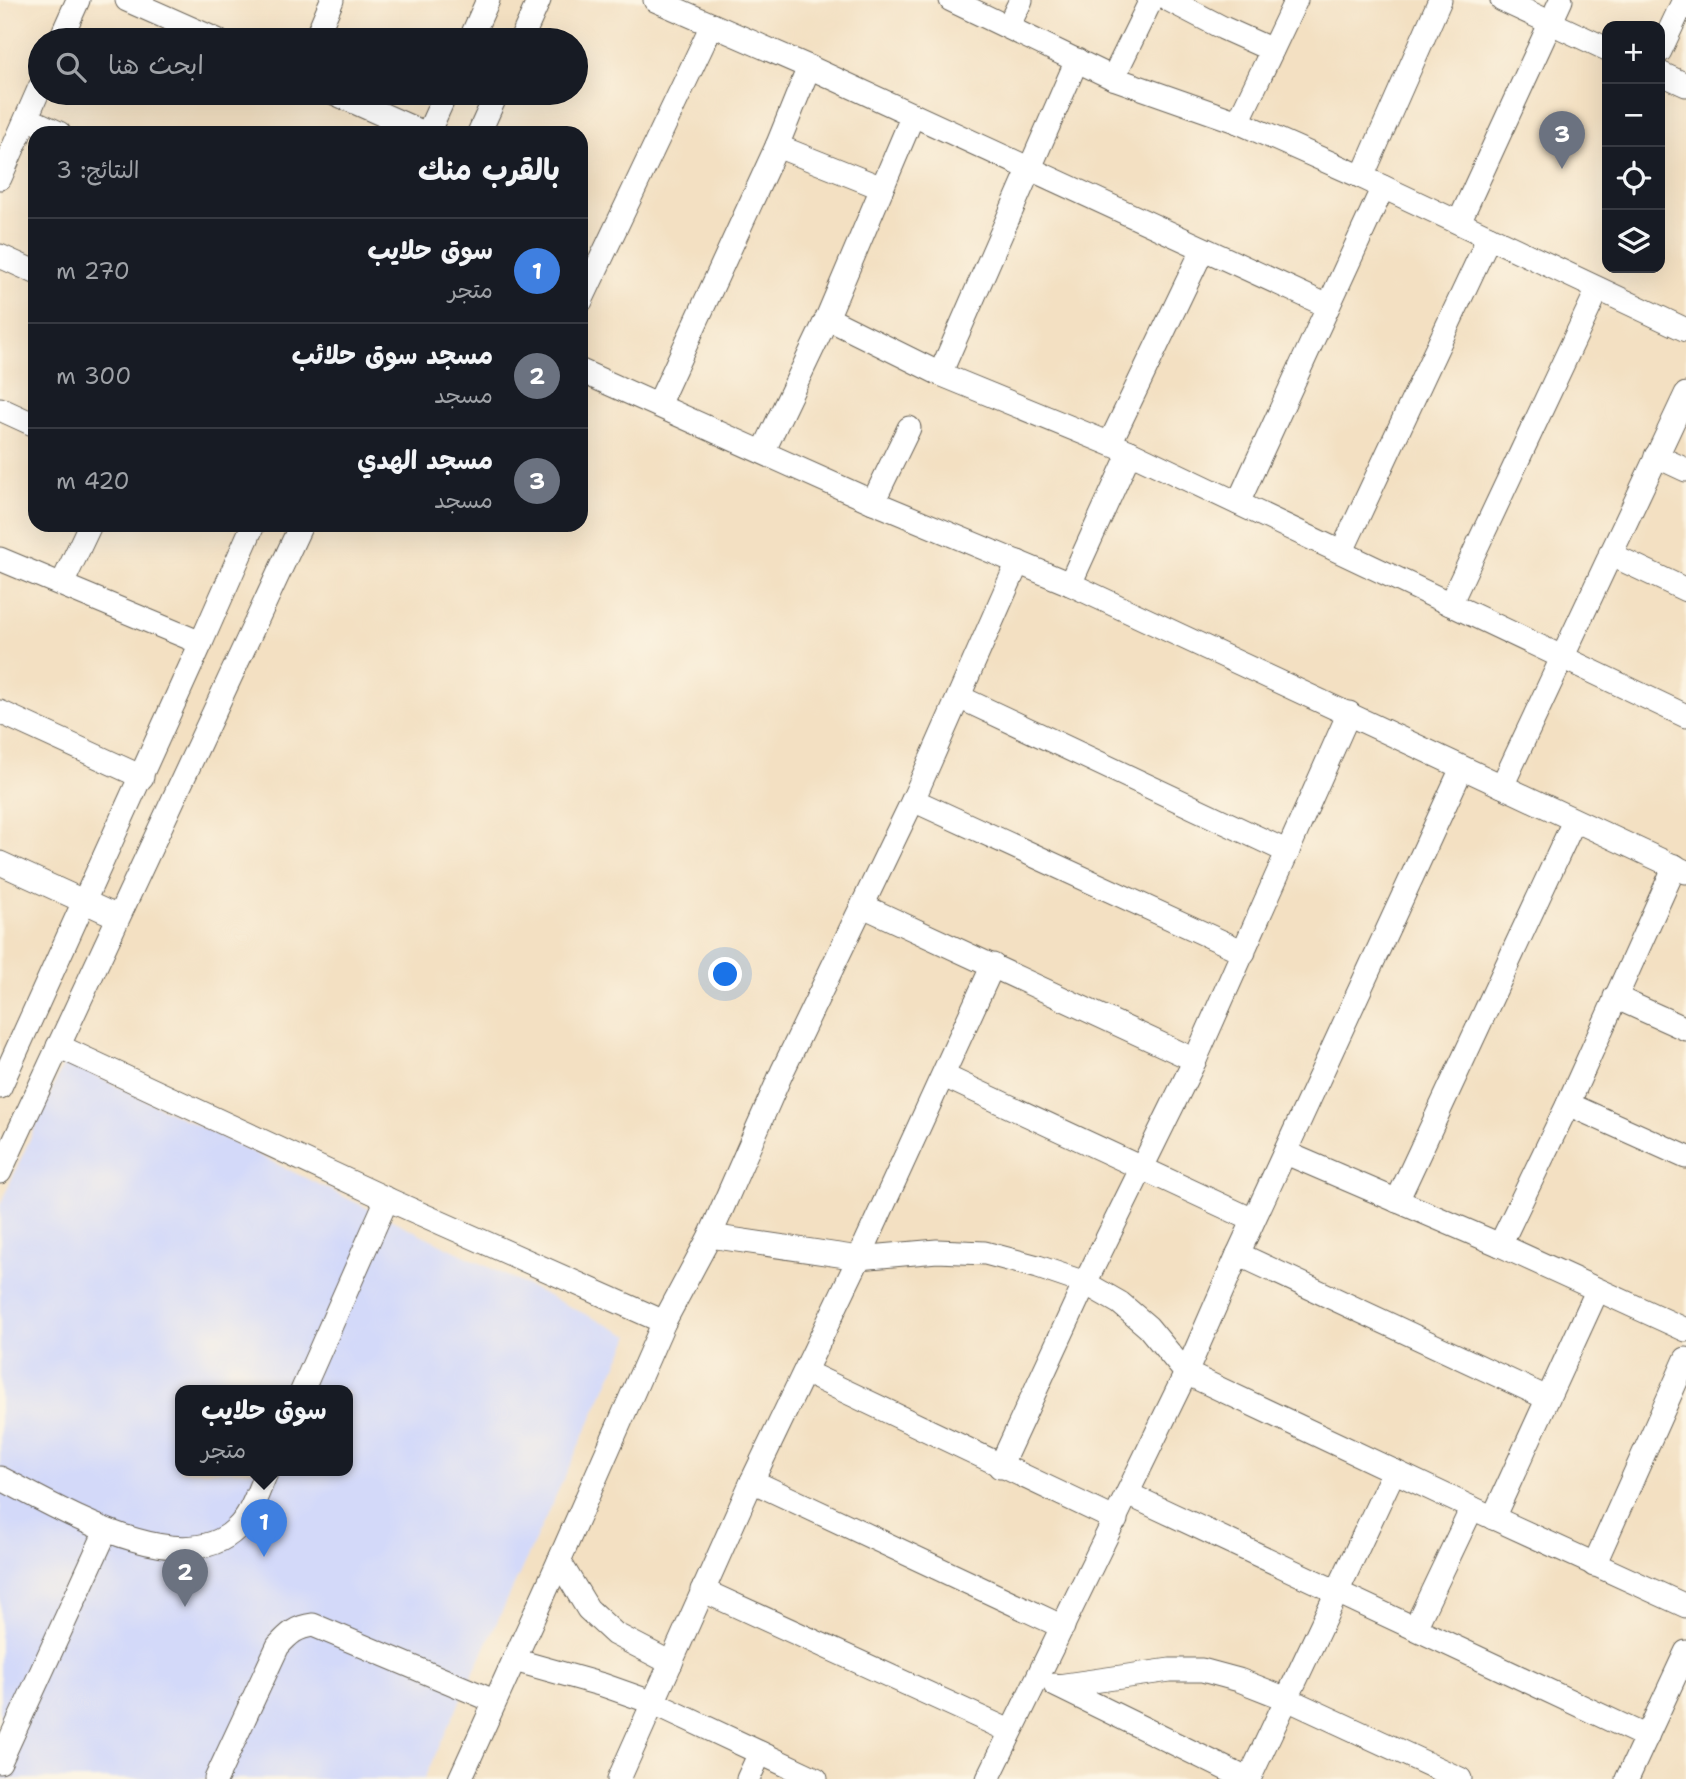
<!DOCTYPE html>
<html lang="ar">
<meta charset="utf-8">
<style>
:root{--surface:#171b24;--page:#20242c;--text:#f1f3f6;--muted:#9ea1a6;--line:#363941;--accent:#2563eb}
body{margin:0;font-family:"Shantell Sans","Playpen Sans Arabic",sans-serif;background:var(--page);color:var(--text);direction:rtl}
.controls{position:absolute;right:21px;top:21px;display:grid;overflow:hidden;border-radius:14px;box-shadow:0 7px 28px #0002}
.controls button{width:63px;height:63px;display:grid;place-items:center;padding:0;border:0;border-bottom:2px solid var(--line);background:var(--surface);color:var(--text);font:35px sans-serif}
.you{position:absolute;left:726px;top:975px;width:24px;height:24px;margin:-18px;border:5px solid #fff;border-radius:50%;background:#1a73e8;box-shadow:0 0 0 10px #1a73e833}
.badge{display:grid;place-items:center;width:46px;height:46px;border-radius:50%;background:var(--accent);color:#fff;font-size:23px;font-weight:700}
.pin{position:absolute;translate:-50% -58px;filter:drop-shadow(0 2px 4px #0008)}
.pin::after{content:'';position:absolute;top:37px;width:24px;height:21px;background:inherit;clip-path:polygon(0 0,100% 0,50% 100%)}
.popup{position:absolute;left:175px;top:1385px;width:178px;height:91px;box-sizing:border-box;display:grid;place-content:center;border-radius:14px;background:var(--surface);filter:drop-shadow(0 2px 5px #0005);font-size:23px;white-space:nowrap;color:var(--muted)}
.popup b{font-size:26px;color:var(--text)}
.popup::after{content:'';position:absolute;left:50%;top:100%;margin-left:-14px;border:14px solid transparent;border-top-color:var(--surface)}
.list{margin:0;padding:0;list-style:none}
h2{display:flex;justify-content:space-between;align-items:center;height:91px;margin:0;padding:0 28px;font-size:30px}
h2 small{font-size:23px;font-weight:400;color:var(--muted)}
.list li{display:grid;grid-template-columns:46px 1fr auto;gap:21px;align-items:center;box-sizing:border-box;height:105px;padding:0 28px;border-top:2px solid var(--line)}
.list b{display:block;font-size:26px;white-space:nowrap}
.list p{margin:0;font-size:23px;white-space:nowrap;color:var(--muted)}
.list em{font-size:23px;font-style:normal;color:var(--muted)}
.icon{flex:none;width:38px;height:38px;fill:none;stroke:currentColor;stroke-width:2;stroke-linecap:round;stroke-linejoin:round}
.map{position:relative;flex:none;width:1686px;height:1779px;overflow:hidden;direction:ltr}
.search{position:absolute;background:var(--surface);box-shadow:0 7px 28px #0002;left:28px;top:28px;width:560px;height:77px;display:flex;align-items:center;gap:18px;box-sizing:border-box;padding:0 24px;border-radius:38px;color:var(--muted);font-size:26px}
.panel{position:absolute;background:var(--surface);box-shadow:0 7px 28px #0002;left:28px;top:126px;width:560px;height:406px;border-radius:21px;direction:rtl}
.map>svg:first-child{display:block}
</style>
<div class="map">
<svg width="1686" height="1779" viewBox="0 0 1686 1779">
<rect width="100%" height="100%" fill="#fcf5e5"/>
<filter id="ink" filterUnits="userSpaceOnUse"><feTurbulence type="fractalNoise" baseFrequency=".0143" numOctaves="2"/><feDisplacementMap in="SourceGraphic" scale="14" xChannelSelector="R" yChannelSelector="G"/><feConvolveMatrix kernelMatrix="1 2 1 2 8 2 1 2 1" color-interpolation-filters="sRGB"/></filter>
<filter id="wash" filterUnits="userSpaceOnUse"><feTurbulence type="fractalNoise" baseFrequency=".00686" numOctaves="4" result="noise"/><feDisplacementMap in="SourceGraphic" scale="28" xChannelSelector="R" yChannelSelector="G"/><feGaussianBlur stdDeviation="1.57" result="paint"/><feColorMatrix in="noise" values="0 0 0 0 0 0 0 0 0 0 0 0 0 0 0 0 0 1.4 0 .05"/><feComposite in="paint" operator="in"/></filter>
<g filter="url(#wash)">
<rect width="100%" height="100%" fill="#f3e0c2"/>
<!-- built -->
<path fill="#d3d9f9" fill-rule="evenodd" d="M65 1061 630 1336 424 1779H0V1205ZM180 1391H348V1471H180Z"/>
</g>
<g filter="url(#ink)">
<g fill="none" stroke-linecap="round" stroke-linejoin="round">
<!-- minor casing -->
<g stroke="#676156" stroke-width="25">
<g id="minor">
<path d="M127 0 217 40"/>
<path d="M655 0 809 67 1328 306"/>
<path d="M951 0 1113 78 1238 122 1362 177 1686 330"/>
<path d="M1169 0 1223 28 1272 50"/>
<path d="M1502 0 1607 49"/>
<path d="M1008 27 1021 0"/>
<path d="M60 40 78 0"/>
<path d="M315 40 332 0"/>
<path d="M470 40 488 0"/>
<path d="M521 40 539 0"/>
<path d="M1660 51 1684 0"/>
<path d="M1660 73 1686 85"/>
<path d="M1113 78 1151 0"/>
<path d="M334 93 424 133"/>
<path d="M27 118 59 133"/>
<path d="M1238 122 1296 0"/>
<path d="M428 133 446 93"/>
<path d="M479 133 497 93"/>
<path d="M777 146 882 188"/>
<path d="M1362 177 1440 0"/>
<path d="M0 178 40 87"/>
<path d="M1459 222 1561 0"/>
<path d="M0 256 35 272"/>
<path d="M581 301 712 25"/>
<path d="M827 318 940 374 1130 452 1686 716"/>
<path d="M581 371 873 502 1070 584 1686 872"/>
<path d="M940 374 1077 60"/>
<path d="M658 405 777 146 809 67"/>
<path d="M0 409 35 425"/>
<path d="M1110 443 1203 249"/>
<path d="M763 452 827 318 913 115"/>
<path d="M1656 456 1686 470"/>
<path d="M873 502 909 428"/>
<path d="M1238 503 1383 187"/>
<path d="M1342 551 1489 237"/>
<path d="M1610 554 1686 590"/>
<path d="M0 559 201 643 253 525"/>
<path d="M62 584 90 525"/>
<path d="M1070 584 1130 452"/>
<path d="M1450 604 1598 289"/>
<path d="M959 697 1288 852"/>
<path d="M0 712 142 777"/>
<path d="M1502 786 1686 394"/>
<path d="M913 800 1244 952"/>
<path d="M0 863 118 917"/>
<path d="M863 906 1195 1060"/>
<path d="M1615 997 1686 1029"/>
<path d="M58 1046 387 1199 664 1322"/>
<path d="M944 1076 1253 1220"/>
<path d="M0 1087 201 643"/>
<path d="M1568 1104 1686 1157"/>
<path d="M1286 1153 1500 1245 1686 1330"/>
<path d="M0 1172 301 525"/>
<path d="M1397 1201 1574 821"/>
<path d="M710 1236 859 1258 937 1251 985 1253 1038 1267 1085 1283 1120 1303 1148 1327 1186 1373 1472 1508 1686 1606"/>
<path d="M1500 1245 1568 1104 1675 866"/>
<path d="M1238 1254 1547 1398"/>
<path d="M805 1372 1116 1520"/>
<path d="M302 1391 387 1199"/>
<path d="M1000 1467 1085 1283 1195 1060 1349 713"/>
<path d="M0 1478C56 1506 181 1584 237 1528 252 1514 258 1490 267 1471"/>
<path d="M752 1481 1063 1627"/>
<path d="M1128 1494 1647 1737"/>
<path d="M1493 1518 1597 1291"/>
<path d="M559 1561 588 1609 615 1634 671 1663"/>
<path d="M1594 1565 1686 1359"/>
<path d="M702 1590 1010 1731"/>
<path d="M1415 1628 1472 1508"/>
<path d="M514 1660 603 1685 654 1703 816 1779"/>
<path d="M1055 1685 1247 1779"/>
<path d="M1058 1686 1170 1670H1202L1239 1680 1287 1699 1460 1779"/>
<path d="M0 1762 106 1531"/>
<path d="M216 1779 278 1646C289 1634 296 1627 313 1625L494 1701"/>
<path d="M460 1779 559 1561 664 1322 710 1236 782 1072 913 800 1018 562"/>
<path d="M619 1779 752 1481 859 1258 993 965"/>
<path d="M748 1779 760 1753"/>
<path d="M988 1779 1186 1373 1238 1254 1462 768"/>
<path d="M1249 1779 1394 1471"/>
<path d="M1627 1779 1686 1652"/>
</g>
</g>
<!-- minor -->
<use href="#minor" stroke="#fff" stroke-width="23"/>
</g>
</g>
</svg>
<div class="controls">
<button>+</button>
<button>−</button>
<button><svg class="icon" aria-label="locate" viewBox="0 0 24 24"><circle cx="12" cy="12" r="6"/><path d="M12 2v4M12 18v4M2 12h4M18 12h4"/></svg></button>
<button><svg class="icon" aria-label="layers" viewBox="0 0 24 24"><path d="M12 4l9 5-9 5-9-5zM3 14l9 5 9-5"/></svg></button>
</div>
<div class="you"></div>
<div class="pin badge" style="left:264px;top:1557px;background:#3f7fe0">1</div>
<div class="popup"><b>سوق حلايب</b>متجر</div>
<div class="pin badge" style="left:185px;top:1607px;background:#6b7280">2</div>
<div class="pin badge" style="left:1562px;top:169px;background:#6b7280">3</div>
<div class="search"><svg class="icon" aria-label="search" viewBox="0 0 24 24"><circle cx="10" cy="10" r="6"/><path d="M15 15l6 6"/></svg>ابحث هنا</div>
<section class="panel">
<h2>بالقرب منك<small>النتائج: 3</small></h2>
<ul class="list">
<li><span class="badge" style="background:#3f7fe0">1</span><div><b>سوق حلايب</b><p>متجر</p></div><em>270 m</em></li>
<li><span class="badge" style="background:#6b7280">2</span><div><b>مسجد سوق حلائب</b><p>مسجد</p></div><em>300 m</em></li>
<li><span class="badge" style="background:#6b7280">3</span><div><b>مسجد الهدي</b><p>مسجد</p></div><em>420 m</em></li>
</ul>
</section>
</div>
